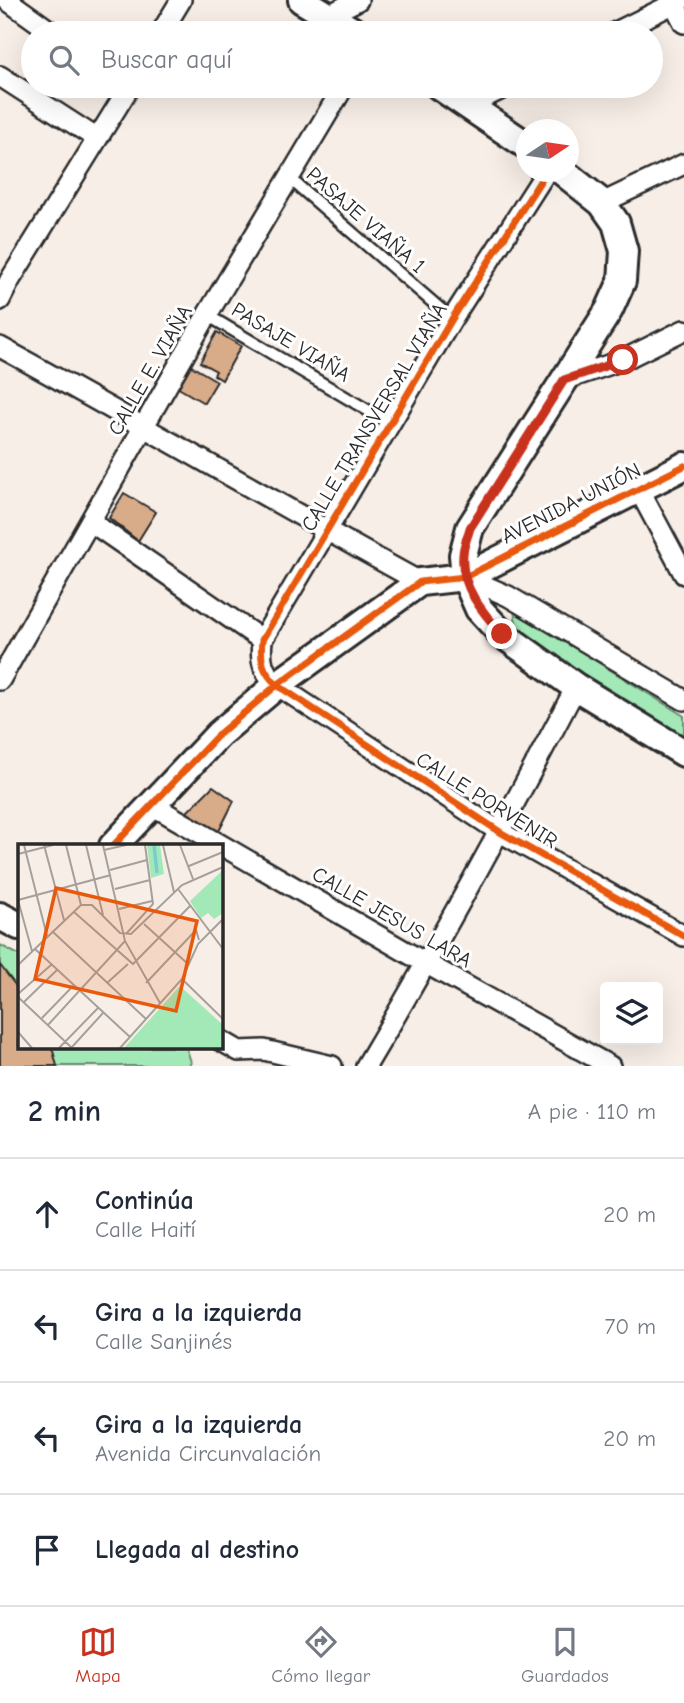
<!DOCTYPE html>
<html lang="es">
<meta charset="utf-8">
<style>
:root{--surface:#fff;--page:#f6f6f7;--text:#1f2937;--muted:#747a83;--line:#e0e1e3;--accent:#c8321e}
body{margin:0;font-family:"Comic Neue",sans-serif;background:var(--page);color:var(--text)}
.controls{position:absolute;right:21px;bottom:21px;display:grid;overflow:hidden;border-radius:7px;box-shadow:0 7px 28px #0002}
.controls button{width:63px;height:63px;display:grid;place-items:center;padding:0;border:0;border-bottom:2px solid var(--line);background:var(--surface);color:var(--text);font:35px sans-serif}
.compass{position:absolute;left:516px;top:119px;width:63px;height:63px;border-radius:50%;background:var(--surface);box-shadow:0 7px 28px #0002;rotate:77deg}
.stop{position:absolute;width:21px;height:21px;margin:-16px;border:5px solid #c8321e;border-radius:50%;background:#fff}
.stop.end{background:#c8321e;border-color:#fff;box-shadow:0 2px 7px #0008}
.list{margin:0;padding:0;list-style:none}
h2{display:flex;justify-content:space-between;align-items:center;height:91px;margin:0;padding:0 28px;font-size:30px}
h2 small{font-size:23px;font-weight:400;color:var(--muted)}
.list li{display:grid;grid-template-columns:46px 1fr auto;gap:21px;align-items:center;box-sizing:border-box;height:112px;padding:0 28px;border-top:2px solid var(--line)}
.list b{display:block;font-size:26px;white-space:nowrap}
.list p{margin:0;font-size:23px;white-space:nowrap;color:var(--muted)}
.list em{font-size:23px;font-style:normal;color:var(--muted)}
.icon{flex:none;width:38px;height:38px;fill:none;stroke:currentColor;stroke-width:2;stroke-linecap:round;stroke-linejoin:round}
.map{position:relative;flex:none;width:684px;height:1066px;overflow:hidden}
.search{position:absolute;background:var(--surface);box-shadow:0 7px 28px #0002;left:21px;right:21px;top:21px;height:77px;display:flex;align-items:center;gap:18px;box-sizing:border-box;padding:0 24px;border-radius:38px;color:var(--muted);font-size:26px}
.sheet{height:539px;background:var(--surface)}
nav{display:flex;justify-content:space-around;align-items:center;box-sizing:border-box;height:98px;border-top:2px solid var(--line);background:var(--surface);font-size:19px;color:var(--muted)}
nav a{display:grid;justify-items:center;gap:4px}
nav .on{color:var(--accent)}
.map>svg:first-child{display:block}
</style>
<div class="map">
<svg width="684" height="1066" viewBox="0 0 684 1066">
<rect width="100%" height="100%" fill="#f7eee7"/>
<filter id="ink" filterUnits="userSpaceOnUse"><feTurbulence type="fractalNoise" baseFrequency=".0143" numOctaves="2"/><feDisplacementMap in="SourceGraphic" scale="14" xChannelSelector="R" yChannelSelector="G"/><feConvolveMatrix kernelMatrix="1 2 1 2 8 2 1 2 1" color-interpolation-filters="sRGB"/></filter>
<g filter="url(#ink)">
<!-- green -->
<g fill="#a3e9b7" stroke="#678a71" stroke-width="2">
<path d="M514 610 684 716V742L525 643 517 630Z"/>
<path d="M0 945 19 955V1047H186L191 1062 189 1066H0Z"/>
</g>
<!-- building -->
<g fill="#d8ab89" stroke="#2b2b2b" stroke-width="2">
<path d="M217 332 241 346 222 380 214 375 216 371 200 362Z"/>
<path d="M188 364 217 381 204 403 175 386Z"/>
<path d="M124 493 156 512 138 541 109 518Z"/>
<path d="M213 786 234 801 218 833 186 813Z"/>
<path d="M0 965 19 990V1047H52L57 1066H0Z"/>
</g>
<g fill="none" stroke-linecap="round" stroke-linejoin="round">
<!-- lane casing -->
<g stroke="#2b2b2b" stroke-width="15">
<g id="lane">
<path d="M288 177 452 319"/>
<path d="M207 315 391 424"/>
</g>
</g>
<!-- street casing -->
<g stroke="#2b2b2b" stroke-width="24">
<g id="street">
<path d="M7 0 53 33"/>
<path d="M672 0 684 23"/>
<path d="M327 16 358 0"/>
<path d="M161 33 181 0"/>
<path d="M614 33 681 0"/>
<path d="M0 76 96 138"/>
<path d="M469 105 508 86"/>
<path d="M546 172 452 319 262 640C260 660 262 671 277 685L500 832 684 936"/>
<path d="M602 203 684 164"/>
<path d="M0 300 10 280 130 86"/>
<path d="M0 347C141 424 279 505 420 582"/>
<path d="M564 380 623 360 684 330"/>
<path d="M638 488 684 574"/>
<path d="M91 522 262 640"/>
<path d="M465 577 508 596 684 700"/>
<path d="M0 680 207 315 344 86"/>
<path d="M152 805 427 964 610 1066"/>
<path d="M220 1040 239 1051 264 1050 332 1066"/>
<path d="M366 1066C440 942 509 815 576 687"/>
</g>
</g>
<!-- secondary casing -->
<g stroke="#2b2b2b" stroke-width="32">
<g id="secondary">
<path d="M302 0 356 33"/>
<path d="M439 86 526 145"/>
<path d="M563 172 602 203 616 223 624 251 622 281 609 310 470 528 463 555 465 577 479 609 502 634 576 687 684 753"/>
<path d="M113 846 219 734 277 685 420 582 465 577 684 466"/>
<path d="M0 916 19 926"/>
</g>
</g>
<!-- lane -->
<use href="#lane" stroke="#fff" stroke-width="10"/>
<!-- street -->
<use href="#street" stroke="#fff" stroke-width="19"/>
<!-- secondary -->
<use href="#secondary" stroke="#fff" stroke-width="26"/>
<!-- cycleway casing -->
<g stroke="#fff" stroke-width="11">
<g id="cycleway">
<path d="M546 172 452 319 262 640C260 660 262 671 277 685L500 832 684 936"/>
<path d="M113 846 219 734 277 685 420 582 465 577 684 466"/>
</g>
</g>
<!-- cycleway -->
<use href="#cycleway" stroke="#e8590c" stroke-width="7"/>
</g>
</g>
<g fill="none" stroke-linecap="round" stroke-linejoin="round" filter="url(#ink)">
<!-- route -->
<path stroke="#c8321e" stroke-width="9" d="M502 634C483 613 460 586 463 555 463 546 468 536 470 528L564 380 623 360"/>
</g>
<g text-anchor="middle" stroke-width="6" stroke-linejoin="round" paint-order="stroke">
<!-- street labels -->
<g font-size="21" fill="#2b2b2b" stroke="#fff">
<text transform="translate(366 220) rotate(41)" y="7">PASAJE VIAÑA 1</text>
<text transform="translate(291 342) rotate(31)" y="7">PASAJE VIAÑA</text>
<text transform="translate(150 370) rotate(-60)" y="7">CALLE E. VIAÑA</text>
<text transform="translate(374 417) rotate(-59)" y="7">CALLE TRANSVERSAL VIAÑA</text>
<text transform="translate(571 503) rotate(-27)" y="7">AVENIDA UNIÓN</text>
<text transform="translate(487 800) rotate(32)" y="7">CALLE PORVENIR</text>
<text transform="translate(392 917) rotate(30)" y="7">CALLE JESUS LARA</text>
</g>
</g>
<!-- overview -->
<g transform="translate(18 844)">
<rect width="205" height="205" fill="#f7eee7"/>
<path d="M129 1H142L146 30 133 34ZM205 26V69L196 75 190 69 183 74 172 57ZM162 142 205 181V204H106Z" fill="#a3e9b7"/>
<path fill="none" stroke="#7accd2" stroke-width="3.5" d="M136 1 139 29"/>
<path fill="none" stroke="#a5a09c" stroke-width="2" d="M6 1 29 92M26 1 46 76M48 1 63 61M68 1 85 71M85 1 107 97 142 159M145 1 156 48M162 1 175 35M86 6 108 1M0 10 35 1M171 22 205 8M92 26 129 16M97 45 132 36M160 45 205 105M101 65 134 57M56 68 115 120 172 62M126 80 170 120M34 87 128 175M108 90 135 60 127 1M17 105 112 193M14 107 0 56 93 31M0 121 63 61H74L102 89 113 90 164 41 205 23M164 135 205 175M89 139 110 120M128 139 178 86 181 96M0 150 33 121M0 153 54 204M6 158 39 126M24 174 55 142M30 181 107 97M0 188 14 204M54 203 85 169M41 204 80 164M102 204 164 135 180 100 205 75"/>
<path fill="#e8590c" fill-opacity="0.15" stroke="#e8590c" stroke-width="3.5" d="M38 44 179 77 158 167 17 135Z"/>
<rect width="205" height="205" fill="none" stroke="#2b2b2b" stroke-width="3.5"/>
</g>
</svg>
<div class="controls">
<button><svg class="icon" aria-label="layers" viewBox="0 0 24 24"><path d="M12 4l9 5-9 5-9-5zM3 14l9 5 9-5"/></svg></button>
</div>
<svg class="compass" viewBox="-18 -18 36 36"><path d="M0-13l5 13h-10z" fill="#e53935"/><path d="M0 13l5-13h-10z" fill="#747a83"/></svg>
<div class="stop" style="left:623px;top:360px"></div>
<div class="stop end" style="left:502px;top:634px"></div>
<div class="search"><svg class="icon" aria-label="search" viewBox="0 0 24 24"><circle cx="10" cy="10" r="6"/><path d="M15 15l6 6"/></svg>Buscar aquí</div>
</div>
<section class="sheet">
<h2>2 min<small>A pie · 110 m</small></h2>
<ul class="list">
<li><svg class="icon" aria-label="ahead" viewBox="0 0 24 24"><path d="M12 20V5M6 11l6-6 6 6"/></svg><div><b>Continúa</b><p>Calle Haití</p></div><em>20 m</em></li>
<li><svg class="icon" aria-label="left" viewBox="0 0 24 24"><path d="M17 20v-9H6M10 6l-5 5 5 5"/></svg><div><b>Gira a la izquierda</b><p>Calle Sanjinés</p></div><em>70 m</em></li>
<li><svg class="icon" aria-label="left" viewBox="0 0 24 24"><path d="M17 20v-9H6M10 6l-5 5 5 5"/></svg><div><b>Gira a la izquierda</b><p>Avenida Circunvalación</p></div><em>20 m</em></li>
<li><svg class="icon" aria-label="arrive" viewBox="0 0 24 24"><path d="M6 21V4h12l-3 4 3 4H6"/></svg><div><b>Llegada al destino</b></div></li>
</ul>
</section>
<nav>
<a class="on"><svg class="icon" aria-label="map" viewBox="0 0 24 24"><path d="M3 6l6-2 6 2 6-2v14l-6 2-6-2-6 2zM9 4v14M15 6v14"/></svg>Mapa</a>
<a><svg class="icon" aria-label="directions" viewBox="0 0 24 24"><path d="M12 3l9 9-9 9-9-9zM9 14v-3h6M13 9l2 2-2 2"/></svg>Cómo llegar</a>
<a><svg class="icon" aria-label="saved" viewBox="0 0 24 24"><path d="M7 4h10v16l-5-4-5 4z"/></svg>Guardados</a>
</nav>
